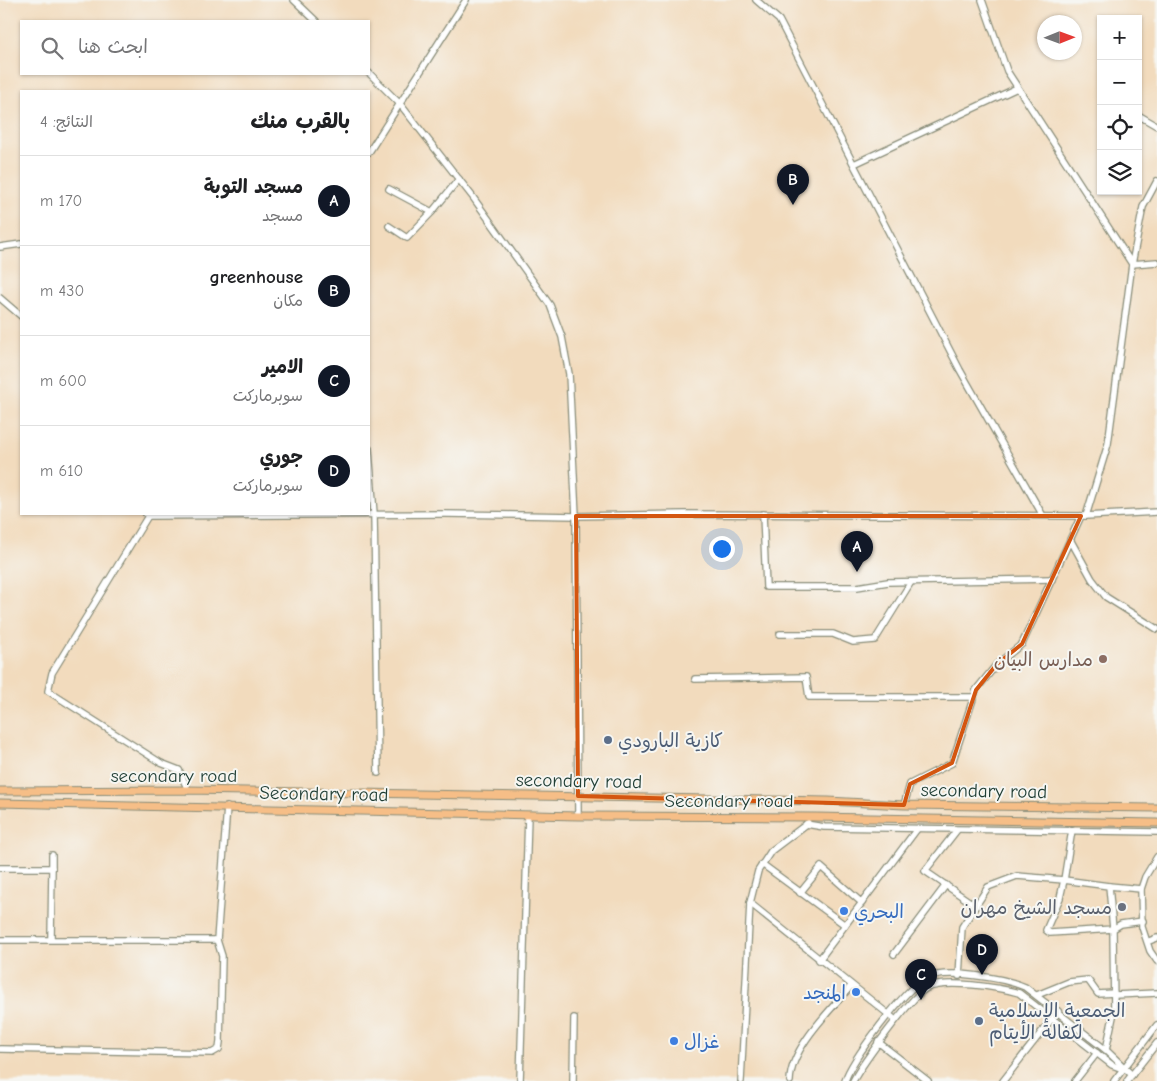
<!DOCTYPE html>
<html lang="ar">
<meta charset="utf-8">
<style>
:root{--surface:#fff;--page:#f2f2f2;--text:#202124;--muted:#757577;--line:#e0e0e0;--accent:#111827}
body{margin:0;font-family:"Comic Neue","Playpen Sans Arabic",sans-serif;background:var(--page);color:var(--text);direction:rtl}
.controls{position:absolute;right:15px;top:15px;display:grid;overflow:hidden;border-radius:0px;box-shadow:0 1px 4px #0004}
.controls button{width:45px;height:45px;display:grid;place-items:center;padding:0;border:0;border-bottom:1px solid var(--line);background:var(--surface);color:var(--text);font:25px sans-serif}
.compass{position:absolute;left:1037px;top:15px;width:45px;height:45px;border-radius:50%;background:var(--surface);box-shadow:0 1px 4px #0004;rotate:89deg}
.you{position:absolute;left:721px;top:548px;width:18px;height:18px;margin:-12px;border:4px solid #fff;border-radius:50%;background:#1a73e8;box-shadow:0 0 0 8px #1a73e833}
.badge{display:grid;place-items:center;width:32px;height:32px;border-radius:50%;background:var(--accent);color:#fff;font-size:16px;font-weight:700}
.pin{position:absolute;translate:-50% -41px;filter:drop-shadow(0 1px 2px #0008)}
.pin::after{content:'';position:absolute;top:26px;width:18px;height:15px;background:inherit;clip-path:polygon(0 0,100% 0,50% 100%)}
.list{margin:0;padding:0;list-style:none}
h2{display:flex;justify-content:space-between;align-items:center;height:65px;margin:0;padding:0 20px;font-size:21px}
h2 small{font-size:16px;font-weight:400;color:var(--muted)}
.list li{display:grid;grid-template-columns:32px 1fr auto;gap:15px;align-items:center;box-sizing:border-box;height:90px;padding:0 20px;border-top:1px solid var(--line)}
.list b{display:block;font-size:19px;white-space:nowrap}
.list p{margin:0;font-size:16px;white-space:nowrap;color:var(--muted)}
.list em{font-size:16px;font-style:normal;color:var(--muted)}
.icon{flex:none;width:28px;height:28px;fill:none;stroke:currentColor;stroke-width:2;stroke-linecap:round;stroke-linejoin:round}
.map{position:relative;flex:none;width:1157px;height:1081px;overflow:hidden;direction:ltr}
.search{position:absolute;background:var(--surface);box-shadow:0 1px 4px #0004;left:20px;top:20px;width:350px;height:55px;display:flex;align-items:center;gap:12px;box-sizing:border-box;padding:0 18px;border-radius:0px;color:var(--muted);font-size:19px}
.panel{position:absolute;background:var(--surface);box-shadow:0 1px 4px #0004;left:20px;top:90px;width:350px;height:425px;border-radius:0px;direction:rtl}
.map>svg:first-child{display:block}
</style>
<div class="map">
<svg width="1157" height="1081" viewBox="0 0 1157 1081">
<rect width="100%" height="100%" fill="#f6f6f2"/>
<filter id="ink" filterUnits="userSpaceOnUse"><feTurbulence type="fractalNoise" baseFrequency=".02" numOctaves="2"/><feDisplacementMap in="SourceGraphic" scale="10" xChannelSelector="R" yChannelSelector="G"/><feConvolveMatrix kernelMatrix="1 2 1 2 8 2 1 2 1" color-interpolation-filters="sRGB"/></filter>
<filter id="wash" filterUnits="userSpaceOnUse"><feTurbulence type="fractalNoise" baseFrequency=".0096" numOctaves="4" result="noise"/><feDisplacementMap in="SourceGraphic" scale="20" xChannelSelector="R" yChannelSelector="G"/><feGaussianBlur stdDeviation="1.12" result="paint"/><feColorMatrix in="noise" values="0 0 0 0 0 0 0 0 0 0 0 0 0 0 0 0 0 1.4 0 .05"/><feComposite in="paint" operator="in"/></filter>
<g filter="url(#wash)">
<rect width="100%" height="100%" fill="#f2dbbd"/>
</g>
<g filter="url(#ink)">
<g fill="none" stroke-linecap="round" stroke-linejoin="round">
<!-- minor casing -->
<g stroke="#888c78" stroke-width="8">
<g id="minor">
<path d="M294 0 316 21"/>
<path d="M756 0 779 20 960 370 1042 514"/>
<path d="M982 0 1007 71 1132 264 1108 444 1086 516"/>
<path d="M369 73 400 104 472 196 550 305 562 337 569 374 576 516 578 816"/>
<path d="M1138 115 1157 126"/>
<path d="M369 152 466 0"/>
<path d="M854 164 1017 88"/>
<path d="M1157 181 1143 207 1132 264 1157 262"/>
<path d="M389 189 432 212 459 179"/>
<path d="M389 226 407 238 432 212"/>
<path d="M0 247 21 244"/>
<path d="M0 298 21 316"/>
<path d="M369 449 374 514 378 773"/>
<path d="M146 514 148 516 52 673 48 691 161 763 179 770 188 790"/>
<path d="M763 514 766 587H857L888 582 1052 579"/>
<path d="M148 516 445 514 576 516 685 514 1086 516 1157 512"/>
<path d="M1071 541 1092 579 1106 597 1157 629"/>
<path d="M780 634H833L853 642 875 640 911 582"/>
<path d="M695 679 806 677 809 697H974"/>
<path d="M904 805 910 784 952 763 976 690 997 664 1022 644 1081 516"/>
<path d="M806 824 824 827 1157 832"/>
<path d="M957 830 925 871 976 906"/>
<path d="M1157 857 1145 877 1141 889 1142 927 1150 951 1157 961"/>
<path d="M762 864 845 925"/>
<path d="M0 868H52L51 939"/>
<path d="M52 868V855"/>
<path d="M1109 886 1141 889"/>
<path d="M800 893 821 867 862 903"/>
<path d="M750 903 893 1018"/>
<path d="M0 940H217L227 807"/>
<path d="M1149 941 1157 938"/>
<path d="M894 954 946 885"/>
<path d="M819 960 917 829"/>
<path d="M959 976 962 927 988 887 1017 876 1064 880 1072 830"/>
<path d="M1037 995 1069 982 1088 980 1098 994 1114 993 1115 995 1157 993"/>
<path d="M878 1042 928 1081"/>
<path d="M0 1049 212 1053 219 1049 220 1042 222 956 217 940"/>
<path d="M1106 1050 1114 1012 1113 930V929L1109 886 1064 880 1060 898 1046 930 1050 933 1113 929 1121 924 1143 921"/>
<path d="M520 1081 528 815"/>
<path d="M573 1081 574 1018"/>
<path d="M741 1081 750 903 758 871 771 851 808 823"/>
<path d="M790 1081C791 1047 830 1011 851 986"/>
<path d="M845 1081C851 1060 905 989 924 979 946 968 1004 978 1025 987L1106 1050 1132 1075"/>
<path d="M853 1081C863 1063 911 996 927 988 947 979 997 987 1019 993L1112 1065 1123 1069"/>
<path d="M1003 1081 1058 1011"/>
<path d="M1075 1081 1097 1053"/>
<path d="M1114 1081 1157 1025"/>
<path d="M1127 1081 1157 1043"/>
</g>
</g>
<!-- major casing -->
<g stroke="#888c78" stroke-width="9">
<g id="major">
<path d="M0 791 188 790 828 801 904 805 1157 808"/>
<path d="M0 803 578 816 815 817 1157 823"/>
</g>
</g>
<!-- minor -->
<use href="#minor" stroke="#fff" stroke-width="5.5"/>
<!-- major -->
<use href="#major" stroke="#f6be87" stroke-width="7"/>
</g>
</g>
<!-- marked area -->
<path fill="none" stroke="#d45610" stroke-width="4" stroke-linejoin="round" d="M576 516H1081L1022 644 997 664 976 690 952 763 910 784 904 805 578 796Z"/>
<!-- markers -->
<circle fill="#8d6e63" stroke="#f6f6f2" stroke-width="2" cx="1103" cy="659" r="5"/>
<g fill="#5c6f8a" stroke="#f6f6f2" stroke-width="2">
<circle cx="608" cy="740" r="5"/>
<circle cx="979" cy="1021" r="5"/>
</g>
<circle fill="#6b7280" stroke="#f6f6f2" stroke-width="2" cx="1122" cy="907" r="5"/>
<g fill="#3f7fe0" stroke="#f6f6f2" stroke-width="2">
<circle cx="844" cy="911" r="5"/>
<circle cx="856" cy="992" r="5"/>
<circle cx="674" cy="1041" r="5"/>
</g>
<g text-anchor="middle" stroke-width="4" stroke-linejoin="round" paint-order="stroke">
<!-- education labels -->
<g font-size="19" fill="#785e54" stroke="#f6f6f2" text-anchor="end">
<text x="1093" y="666">مدارس البيان</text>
</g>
<!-- service labels -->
<g font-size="19" fill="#4e5e75" stroke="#f6f6f2" text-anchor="start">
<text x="618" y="747">كازية البارودي</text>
<text x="989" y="1017">الجمعية الإسلامية<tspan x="989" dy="22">لكفالة الأيتام</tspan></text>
</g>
<!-- street labels -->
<g font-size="19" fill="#1f3d34" stroke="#f6f6f2">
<text x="174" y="782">secondary road</text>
<text transform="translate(579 780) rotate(1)" y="7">secondary road</text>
<text transform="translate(984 790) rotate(1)" y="7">secondary road</text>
<text transform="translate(324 793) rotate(1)" y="7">Secondary road</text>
<text x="729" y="807">Secondary road</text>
</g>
<!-- worship labels -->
<g font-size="19" fill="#5b616d" stroke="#f6f6f2" text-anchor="end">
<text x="1112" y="914">مسجد الشيخ مهران</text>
</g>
<!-- shop labels -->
<g font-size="19" fill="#366cbe" stroke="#f6f6f2" text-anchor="start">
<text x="854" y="918">البحري</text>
<text x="846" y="999" text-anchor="end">المنجد</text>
<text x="684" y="1048">غزال</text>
</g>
</g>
</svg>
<div class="controls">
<button>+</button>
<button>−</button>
<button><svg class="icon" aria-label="locate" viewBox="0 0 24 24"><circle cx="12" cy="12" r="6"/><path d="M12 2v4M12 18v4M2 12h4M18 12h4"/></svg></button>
<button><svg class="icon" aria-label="layers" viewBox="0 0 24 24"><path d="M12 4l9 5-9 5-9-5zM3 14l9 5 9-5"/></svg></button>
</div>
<svg class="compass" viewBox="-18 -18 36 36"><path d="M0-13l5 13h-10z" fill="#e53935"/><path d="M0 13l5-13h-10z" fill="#757577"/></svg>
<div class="you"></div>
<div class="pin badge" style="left:857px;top:572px">A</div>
<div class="pin badge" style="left:793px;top:205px">B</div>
<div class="pin badge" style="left:921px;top:1000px">C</div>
<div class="pin badge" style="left:982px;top:975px">D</div>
<div class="search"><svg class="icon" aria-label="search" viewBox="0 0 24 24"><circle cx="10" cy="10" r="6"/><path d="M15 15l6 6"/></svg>ابحث هنا</div>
<section class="panel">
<h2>بالقرب منك<small>النتائج: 4</small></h2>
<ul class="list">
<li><span class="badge">A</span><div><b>مسجد التوبة</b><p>مسجد</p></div><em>170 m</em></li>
<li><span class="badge">B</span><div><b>greenhouse</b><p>مكان</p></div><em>430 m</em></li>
<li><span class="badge">C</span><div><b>الامير</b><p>سوبرماركت</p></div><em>600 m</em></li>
<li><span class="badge">D</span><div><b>جوري</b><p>سوبرماركت</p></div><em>610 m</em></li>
</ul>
</section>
</div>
